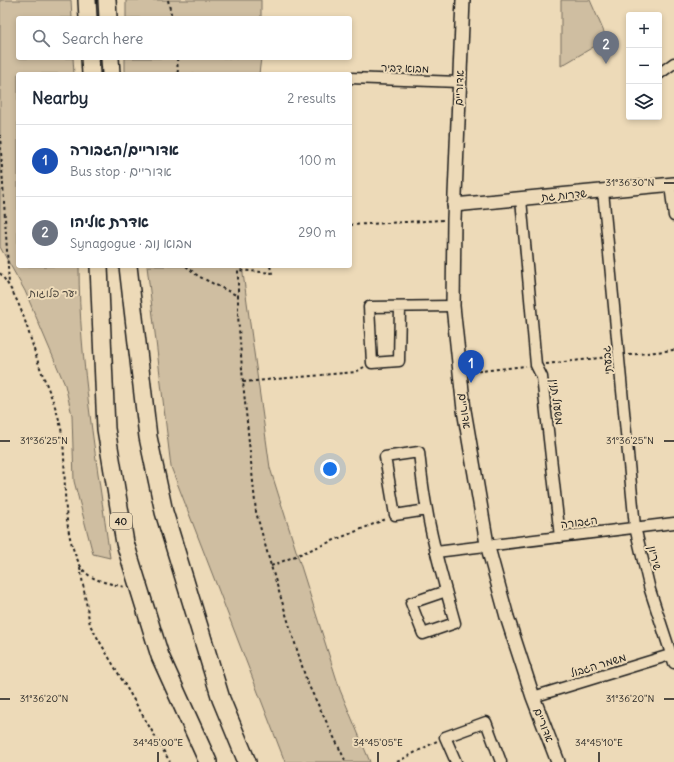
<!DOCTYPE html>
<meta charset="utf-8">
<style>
:root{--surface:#fff;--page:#f6f6f7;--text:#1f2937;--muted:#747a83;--line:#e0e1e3;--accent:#2563eb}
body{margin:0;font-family:Delius,"Playpen Sans Hebrew",sans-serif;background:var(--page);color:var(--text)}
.controls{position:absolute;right:12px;top:12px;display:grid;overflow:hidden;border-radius:4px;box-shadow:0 2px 6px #0003}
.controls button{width:36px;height:36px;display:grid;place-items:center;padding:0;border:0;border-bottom:1px solid var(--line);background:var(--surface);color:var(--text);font:20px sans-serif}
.you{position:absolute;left:330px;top:469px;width:14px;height:14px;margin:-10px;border:3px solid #fff;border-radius:50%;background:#1a73e8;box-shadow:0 0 0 6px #1a73e833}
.badge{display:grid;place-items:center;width:26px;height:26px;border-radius:50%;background:var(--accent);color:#fff;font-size:13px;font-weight:700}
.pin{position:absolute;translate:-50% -33px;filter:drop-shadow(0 1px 2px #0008)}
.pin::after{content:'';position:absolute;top:21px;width:14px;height:12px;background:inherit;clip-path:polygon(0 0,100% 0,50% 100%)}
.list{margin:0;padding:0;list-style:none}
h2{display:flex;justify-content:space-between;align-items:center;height:52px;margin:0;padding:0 16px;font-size:17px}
h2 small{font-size:13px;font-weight:400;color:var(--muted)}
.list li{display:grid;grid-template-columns:26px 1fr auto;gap:12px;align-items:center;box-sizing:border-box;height:72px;padding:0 16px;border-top:1px solid var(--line)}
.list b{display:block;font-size:15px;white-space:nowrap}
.list p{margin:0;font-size:13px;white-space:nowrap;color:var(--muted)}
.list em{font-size:13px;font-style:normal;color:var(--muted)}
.icon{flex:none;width:22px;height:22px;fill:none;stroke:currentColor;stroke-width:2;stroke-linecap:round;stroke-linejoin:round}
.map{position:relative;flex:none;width:674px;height:762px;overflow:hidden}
.search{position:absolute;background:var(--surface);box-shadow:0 2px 6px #0003;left:16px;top:16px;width:336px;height:44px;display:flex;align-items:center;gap:10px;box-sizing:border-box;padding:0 14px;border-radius:4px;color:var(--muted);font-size:15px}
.panel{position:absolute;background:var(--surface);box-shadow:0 2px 6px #0003;left:16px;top:72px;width:336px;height:196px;border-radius:4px}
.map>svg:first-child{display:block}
</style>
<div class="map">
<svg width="674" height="762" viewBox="0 0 674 762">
<rect width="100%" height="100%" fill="#eddab8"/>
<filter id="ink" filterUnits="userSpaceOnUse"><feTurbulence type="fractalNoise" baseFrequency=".025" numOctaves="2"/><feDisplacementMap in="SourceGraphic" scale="8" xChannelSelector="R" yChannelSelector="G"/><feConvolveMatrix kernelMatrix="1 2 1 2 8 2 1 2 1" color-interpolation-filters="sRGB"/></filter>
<g filter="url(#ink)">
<!-- green -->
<g fill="#cfbea1" stroke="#766d5e">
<path d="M0 0H71L72 18H18V58H73L74 74H18V266H79C79 363 97 461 110 558L93 554 74 481 72 415 65 385 25 291 0 247Z"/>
<rect x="126" y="0" width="135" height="18"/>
<path d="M561 0H590L607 39 561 66Z"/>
<path d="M125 58H261L259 74H125Z"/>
<path d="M147 266H242L270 468 340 690 370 762H285L171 467Z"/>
</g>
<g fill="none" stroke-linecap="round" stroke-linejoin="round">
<!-- minor casing -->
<g stroke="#1c1c1c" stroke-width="13">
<g id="minor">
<path d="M659 74 674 63"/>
<path d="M350 78 459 82"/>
<path d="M670 185 674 216"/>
<path d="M603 191 635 527 650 590 674 663"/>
<path d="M521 199 536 365 542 377 560 537"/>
<path d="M400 308 399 361 372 363 369 307 453 306"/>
<path d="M427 510 395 515 385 457 419 452C421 471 423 490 427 510 433 548 445 586 455 623L423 634 411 603 446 591"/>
<path d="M436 552 674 523"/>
<path d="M533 697 670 655"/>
<path d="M456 762 445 737 486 722 501 762"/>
</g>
</g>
<!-- tertiary casing -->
<g stroke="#1c1c1c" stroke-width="16">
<g id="tertiary">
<path d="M463 0 454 219 453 306 464 410 487 544 507 617 533 697 558 762"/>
<path d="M454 205 674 184"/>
</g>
</g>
<!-- trunk casing -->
<g stroke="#1c1c1c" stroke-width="20">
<g id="trunk">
<path d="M87 0 88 18"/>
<path d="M107 0 108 18"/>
<path d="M90 58 91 74"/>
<path d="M110 58 111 74"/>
<path d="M99 266 106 429 125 543 160 656 208 762"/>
<path d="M128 266 148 437 164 512 221 699 247 762"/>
</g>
</g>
<!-- path -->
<g stroke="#1c1c1c" stroke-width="2" stroke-dasharray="3 3" stroke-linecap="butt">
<path d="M168 0 172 18"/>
<path d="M177 58 178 74"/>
<path d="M0 135 9 284"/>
<path d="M350 225 443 220"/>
<path d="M186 266 198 276 238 296"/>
<path d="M270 266 272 273 238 270V315L243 382 256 512 271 566 307 682 346 762"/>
<path d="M0 273C22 302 26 325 37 359 45 384 58 407 62 434 68 477 59 525 80 565 88 581 109 583 125 587"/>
<path d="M629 355 674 350"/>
<path d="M546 364 609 357"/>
<path d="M472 372 526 366"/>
<path d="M243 382 356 372 364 367"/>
<path d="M271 566 386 519"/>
<path d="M80 567 90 625 170 762"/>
<path d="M397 762 437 741"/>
</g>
<!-- minor -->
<use href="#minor" stroke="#eddab8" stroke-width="10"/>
<!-- tertiary -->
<use href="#tertiary" stroke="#eddab8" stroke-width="13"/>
<!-- trunk -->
<use href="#trunk" stroke="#eddab8" stroke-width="17"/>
</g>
</g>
<!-- ticks -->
<path fill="none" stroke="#1c1c1c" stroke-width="1.5" d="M664 183H674M0 441H10M664 441H674M0 699H10M664 699H674M158 752V762M378 752V762M599 752V762"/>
<g text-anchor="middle" stroke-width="4" stroke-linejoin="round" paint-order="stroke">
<!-- shield labels -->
<rect fill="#eddab8" stroke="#5b554b" stroke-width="1" x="110" y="513" width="22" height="16" rx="3"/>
<g font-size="10" font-weight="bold" fill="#1c1c1c">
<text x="121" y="525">40</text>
</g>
<!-- street labels -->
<g font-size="11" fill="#1c1c1c" stroke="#eddab8">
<text transform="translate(405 68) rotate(2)" y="4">מבוא דביר</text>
<text transform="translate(459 88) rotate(-88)" y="4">אדוריים</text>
<text transform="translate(564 195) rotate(-5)" y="4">שדרות גת</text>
<text transform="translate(607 360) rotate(-95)" y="4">גבעתי</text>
<text transform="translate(557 402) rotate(83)" y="4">משעול תנין</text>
<text transform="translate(465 411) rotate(82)" y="4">אדוריים</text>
<text transform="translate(579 522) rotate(-7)" y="4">הגבורה</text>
<text transform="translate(655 558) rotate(77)" y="4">שיריון</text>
<text transform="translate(598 665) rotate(-17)" y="4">משמר הגבול</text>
<text transform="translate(544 725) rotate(69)" y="4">אדוריים</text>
</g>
<!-- park labels -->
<g font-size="11" fill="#49443d" stroke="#eddab8">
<text x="53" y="297">יער פלוגות</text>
</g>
</g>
<g font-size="10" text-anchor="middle" fill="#1c1c1c" stroke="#eddab8" stroke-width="4" stroke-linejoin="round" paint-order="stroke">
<text x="630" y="186">31°36'30"N</text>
<text x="44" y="444">31°36'25"N</text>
<text x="630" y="444">31°36'25"N</text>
<text x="44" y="702">31°36'20"N</text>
<text x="630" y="702">31°36'20"N</text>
<text x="158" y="746">34°45'00"E</text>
<text x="378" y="746">34°45'05"E</text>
<text x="599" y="746">34°45'10"E</text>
</g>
</svg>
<div class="controls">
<button>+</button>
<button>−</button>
<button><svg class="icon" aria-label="layers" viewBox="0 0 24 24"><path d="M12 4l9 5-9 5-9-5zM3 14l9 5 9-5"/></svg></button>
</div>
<div class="you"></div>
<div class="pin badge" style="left:471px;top:383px;background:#1a4fb4">1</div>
<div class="pin badge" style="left:606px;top:64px;background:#6b7280">2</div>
<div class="search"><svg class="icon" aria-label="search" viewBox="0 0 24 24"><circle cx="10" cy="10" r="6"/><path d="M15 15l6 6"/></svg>Search here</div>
<section class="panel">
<h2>Nearby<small>2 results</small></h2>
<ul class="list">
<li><span class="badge" style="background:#1a4fb4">1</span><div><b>אדוריים/הגבורה</b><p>Bus stop · אדוריים</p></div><em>100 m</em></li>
<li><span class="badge" style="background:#6b7280">2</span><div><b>אדרת אליהו</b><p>Synagogue · מבוא נוב</p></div><em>290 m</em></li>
</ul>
</section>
</div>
